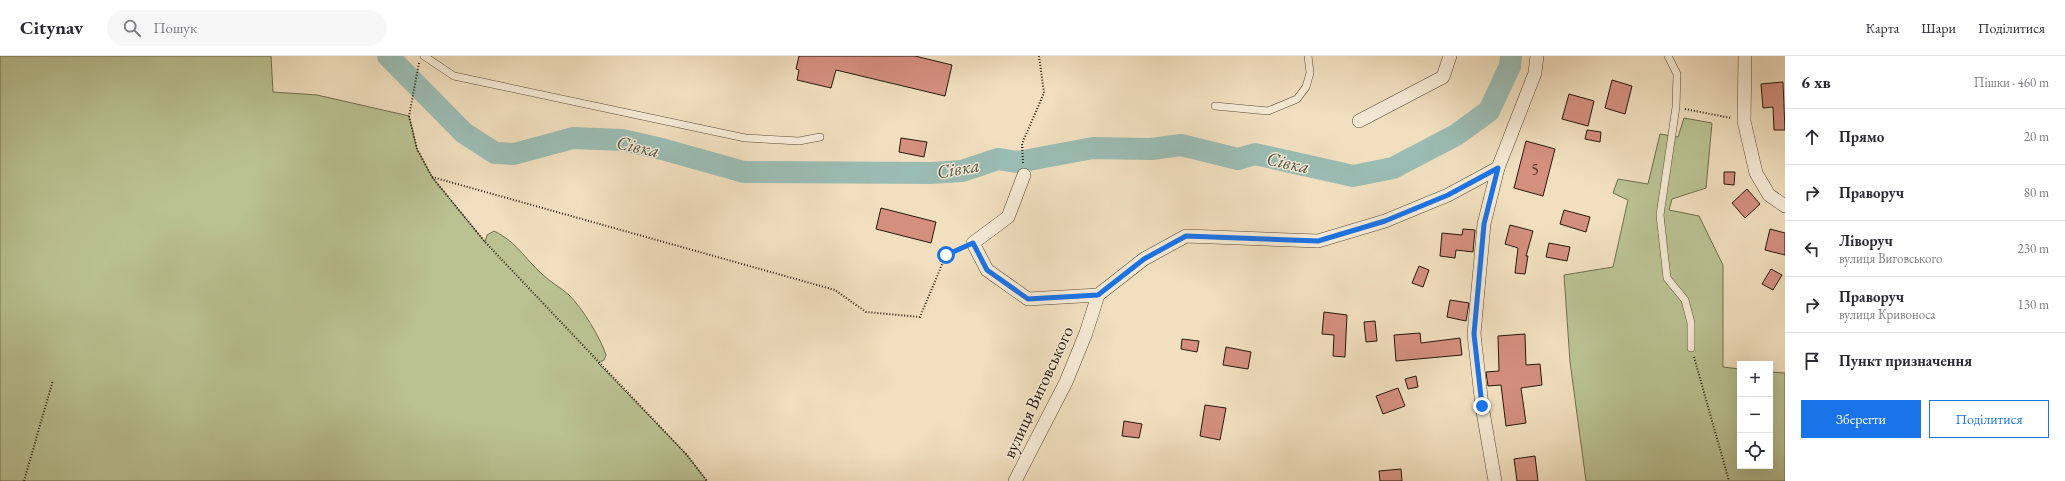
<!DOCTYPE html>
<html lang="uk">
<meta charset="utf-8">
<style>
:root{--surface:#fff;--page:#f7f7f7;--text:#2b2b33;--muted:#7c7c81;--line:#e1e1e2;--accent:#1a73e8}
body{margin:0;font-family:"EB Garamond",serif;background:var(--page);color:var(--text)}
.controls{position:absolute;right:12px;bottom:12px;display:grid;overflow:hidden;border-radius:0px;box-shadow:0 4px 16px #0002}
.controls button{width:36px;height:36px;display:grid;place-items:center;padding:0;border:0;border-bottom:1px solid var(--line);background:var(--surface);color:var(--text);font:20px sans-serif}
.stop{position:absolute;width:12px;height:12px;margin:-9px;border:3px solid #1a73e8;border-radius:50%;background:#fff}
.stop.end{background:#1a73e8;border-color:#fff;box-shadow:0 1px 4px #0008}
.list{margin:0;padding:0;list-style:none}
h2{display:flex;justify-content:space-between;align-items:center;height:52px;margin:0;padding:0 16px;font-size:17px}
h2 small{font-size:13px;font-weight:400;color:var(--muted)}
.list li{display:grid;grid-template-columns:26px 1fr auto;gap:12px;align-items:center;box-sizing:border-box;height:56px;padding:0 16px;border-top:1px solid var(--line)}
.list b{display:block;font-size:15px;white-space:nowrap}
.list p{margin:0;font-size:13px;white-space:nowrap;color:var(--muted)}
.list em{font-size:13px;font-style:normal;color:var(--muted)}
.actions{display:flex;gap:8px;padding:12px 16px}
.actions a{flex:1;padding:9px 0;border:1px solid var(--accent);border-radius:0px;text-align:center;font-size:14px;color:var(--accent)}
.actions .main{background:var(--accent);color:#fff}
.icon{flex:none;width:22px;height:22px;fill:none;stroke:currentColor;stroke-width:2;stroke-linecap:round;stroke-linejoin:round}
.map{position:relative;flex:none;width:1785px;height:425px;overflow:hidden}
header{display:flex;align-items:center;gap:24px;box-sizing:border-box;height:56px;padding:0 20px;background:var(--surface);border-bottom:1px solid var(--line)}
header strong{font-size:19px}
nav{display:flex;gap:22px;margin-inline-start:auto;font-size:14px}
.search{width:280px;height:36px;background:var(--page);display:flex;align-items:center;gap:10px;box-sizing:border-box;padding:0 14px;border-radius:22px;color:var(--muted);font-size:15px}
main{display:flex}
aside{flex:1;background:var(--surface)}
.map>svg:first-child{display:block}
</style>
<header>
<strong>Citynav</strong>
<div class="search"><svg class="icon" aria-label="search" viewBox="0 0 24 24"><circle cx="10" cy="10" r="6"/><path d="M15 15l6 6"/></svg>Пошук</div>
<nav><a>Карта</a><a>Шари</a><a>Поділитися</a></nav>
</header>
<main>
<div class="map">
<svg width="1785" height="425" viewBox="0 0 1785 425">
<rect width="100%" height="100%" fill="#f1dfbf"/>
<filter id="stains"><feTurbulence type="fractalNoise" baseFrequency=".005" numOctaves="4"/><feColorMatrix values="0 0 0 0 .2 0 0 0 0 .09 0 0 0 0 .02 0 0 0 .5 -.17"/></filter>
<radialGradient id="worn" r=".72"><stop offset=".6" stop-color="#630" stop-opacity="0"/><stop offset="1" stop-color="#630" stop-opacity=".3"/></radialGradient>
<!-- green -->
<g fill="#bac292" stroke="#706e4e">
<path d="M0 0H271L273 36 317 39 409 60 417 93 432 121 485 186 487 179 494 175C518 187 524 202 542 218 550 226 560 231 569 239 583 253 600 281 606 299L604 304 598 307 686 398 707 425H0Z"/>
<path d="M1684 62 1712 67 1706 132 1672 143 1669 154 1699 160 1723 209V311L1740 313V410H1770V316L1785 317V425H1586L1570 306 1564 219 1613 211 1628 144 1613 137 1618 123 1648 128 1660 78 1678 81Z"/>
</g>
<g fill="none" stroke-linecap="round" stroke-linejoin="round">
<!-- river -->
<path stroke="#9bbcb3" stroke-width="22" d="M388 0 464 77 495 97 514 98 573 82 622 84 662 93 744 116 931 117 962 115 998 103 1018 106 1093 92 1151 93 1181 89 1238 103 1255 98 1353 120 1393 112 1456 79 1489 55 1510 10 1511 0"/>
</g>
<!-- building -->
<g fill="#d48f7f" stroke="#251909">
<path d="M799 0H915L952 9 945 40 836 14 831 32 797 24 799 14 796 13Z"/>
<path d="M1612 24 1632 30 1625 58 1605 52Z"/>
<path d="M1783 26 1785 74H1774L1773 51 1763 52 1761 28Z"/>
<path d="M1569 38 1594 45 1588 70 1562 63Z"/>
<path d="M1587 74 1601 76 1600 86 1585 83Z"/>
<path d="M901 82 927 86 924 101 899 96Z"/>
<path d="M1526 85 1555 93 1543 140 1514 132Z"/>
<path d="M1724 116H1735L1734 129 1724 128Z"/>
<path d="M1747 133 1760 148 1745 162 1732 147Z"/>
<path d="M881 152 936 166 931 187 876 173Z"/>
<path d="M1564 154 1590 161 1586 176 1560 168Z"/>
<path d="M1510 169 1533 175 1526 200H1528L1525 218 1515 217 1518 192 1505 188Z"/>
<path d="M1463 173 1475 174 1473 196 1456 194 1455 202 1440 200 1442 177 1462 179Z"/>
<path d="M1770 173 1785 177V199L1765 194Z"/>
<path d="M1549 187 1570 191 1567 205 1546 201Z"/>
<path d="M1419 210 1429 214 1423 231 1412 227Z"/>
<path d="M1771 213 1782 219 1773 234 1762 228Z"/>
<path d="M1450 244 1469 247 1466 265 1447 261Z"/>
<path d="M1324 256 1347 259 1345 301 1333 300 1334 279 1322 278Z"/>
<path d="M1375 265 1377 285 1366 286 1364 266Z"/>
<path d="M1420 277 1421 287 1460 282 1462 299 1396 305 1394 279Z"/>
<path d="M1525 278 1526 309 1540 308 1542 329 1521 332 1526 367 1506 370 1501 329 1488 330 1486 316 1499 315 1498 280Z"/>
<path d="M1182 283 1199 285 1197 296 1181 293Z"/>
<path d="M1226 291 1251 296 1248 313 1223 309Z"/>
<path d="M1416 320 1418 331 1408 333 1405 323Z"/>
<path d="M1398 332 1405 350 1383 358 1376 340Z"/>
<path d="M1205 349 1226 352 1220 384 1200 380Z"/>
<path d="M1124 365 1142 368 1139 382 1122 380Z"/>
<path d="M1535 400 1538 425H1517L1514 403Z"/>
<path d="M1401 413 1402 425H1380L1379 415Z"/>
</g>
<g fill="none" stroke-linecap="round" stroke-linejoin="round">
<!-- lane casing -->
<g stroke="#584a36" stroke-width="8">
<g id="lane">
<path d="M424 0 454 20 745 82 799 85 820 81"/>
<path d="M1668 0 1677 18 1676 51 1660 159 1667 222 1685 244 1691 267V292"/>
<path d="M1215 50 1268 55 1297 43 1306 31 1310 17 1308 0"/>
</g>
</g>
<!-- street casing -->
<g stroke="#584a36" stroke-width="14">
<g id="street">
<path d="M1745 0 1744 65 1756 117 1769 139 1785 150"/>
<path d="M1359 65 1443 21 1450 0"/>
<path d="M1024 119 1008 161 973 187 987 214 1028 243 1098 239"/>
<path d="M1015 425 1066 326 1086 277 1098 239 1144 203 1186 180 1318 185 1385 165 1448 139 1498 112"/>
<path d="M1495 425 1482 350 1474 278 1484 168 1498 112 1535 17 1537 0"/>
</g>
</g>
<!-- path -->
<g stroke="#251909" stroke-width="2" stroke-dasharray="1 2" stroke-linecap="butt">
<path d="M419 7 409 60 417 93 432 121 485 186 686 398 707 425"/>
<path d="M1685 53 1731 62"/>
<path d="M1023 107 1022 88 1044 37 1039 0"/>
<path d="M432 121 835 234 866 256 920 261 946 199 963 192"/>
<path d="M1694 301 1729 425"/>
<path d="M24 425 53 324"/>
</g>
<!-- lane -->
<use href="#lane" stroke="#f6ead5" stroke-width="7"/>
<!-- street -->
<use href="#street" stroke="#f6ead5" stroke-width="13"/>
</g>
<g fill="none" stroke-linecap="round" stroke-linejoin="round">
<!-- route -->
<path stroke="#1a73e8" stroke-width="5" d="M946 199 973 187 987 214 1028 243 1098 239 1144 203 1186 180 1318 185 1385 165 1448 139 1498 112 1484 168 1474 278 1482 350"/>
</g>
<g text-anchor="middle" stroke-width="3" stroke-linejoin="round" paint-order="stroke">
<!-- number labels -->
<g font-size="16" fill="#513626">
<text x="1535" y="119">5</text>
</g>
<!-- street labels -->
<g font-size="18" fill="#251909" stroke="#f6ead5">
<text transform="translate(1038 336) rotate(-65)" y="6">вулиця Виговського</text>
</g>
<!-- water labels -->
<g font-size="19" font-style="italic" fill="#4e5244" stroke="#f6ead5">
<text transform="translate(638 90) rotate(12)" y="7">Сівка</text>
<text transform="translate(1288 106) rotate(12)" y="7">Сівка</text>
<text transform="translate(958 112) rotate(-10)" y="7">Сівка</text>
</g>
</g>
<rect width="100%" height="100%" filter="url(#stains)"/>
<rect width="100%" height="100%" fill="url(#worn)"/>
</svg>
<div class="controls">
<button>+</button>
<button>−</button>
<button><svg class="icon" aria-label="locate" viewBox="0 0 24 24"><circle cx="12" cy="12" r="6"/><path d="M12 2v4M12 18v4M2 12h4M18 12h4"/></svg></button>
</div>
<div class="stop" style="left:946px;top:199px"></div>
<div class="stop end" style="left:1482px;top:350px"></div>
</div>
<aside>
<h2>6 хв<small>Пішки · 460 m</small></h2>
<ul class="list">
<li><svg class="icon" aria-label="ahead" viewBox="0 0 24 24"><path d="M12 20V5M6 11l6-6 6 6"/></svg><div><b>Прямо</b></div><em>20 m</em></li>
<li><svg class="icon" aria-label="right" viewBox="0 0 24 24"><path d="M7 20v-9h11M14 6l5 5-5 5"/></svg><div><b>Праворуч</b></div><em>80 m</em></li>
<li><svg class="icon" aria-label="left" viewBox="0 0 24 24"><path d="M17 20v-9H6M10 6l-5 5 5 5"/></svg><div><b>Ліворуч</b><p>вулиця Виговського</p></div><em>230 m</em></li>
<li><svg class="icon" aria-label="right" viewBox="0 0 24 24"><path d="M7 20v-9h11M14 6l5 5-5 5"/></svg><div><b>Праворуч</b><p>вулиця Кривоноса</p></div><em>130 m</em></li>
<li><svg class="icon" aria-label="arrive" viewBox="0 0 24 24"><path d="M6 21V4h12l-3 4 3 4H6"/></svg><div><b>Пункт призначення</b></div></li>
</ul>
<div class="actions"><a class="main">Зберегти</a><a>Поділитися</a></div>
</aside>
</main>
